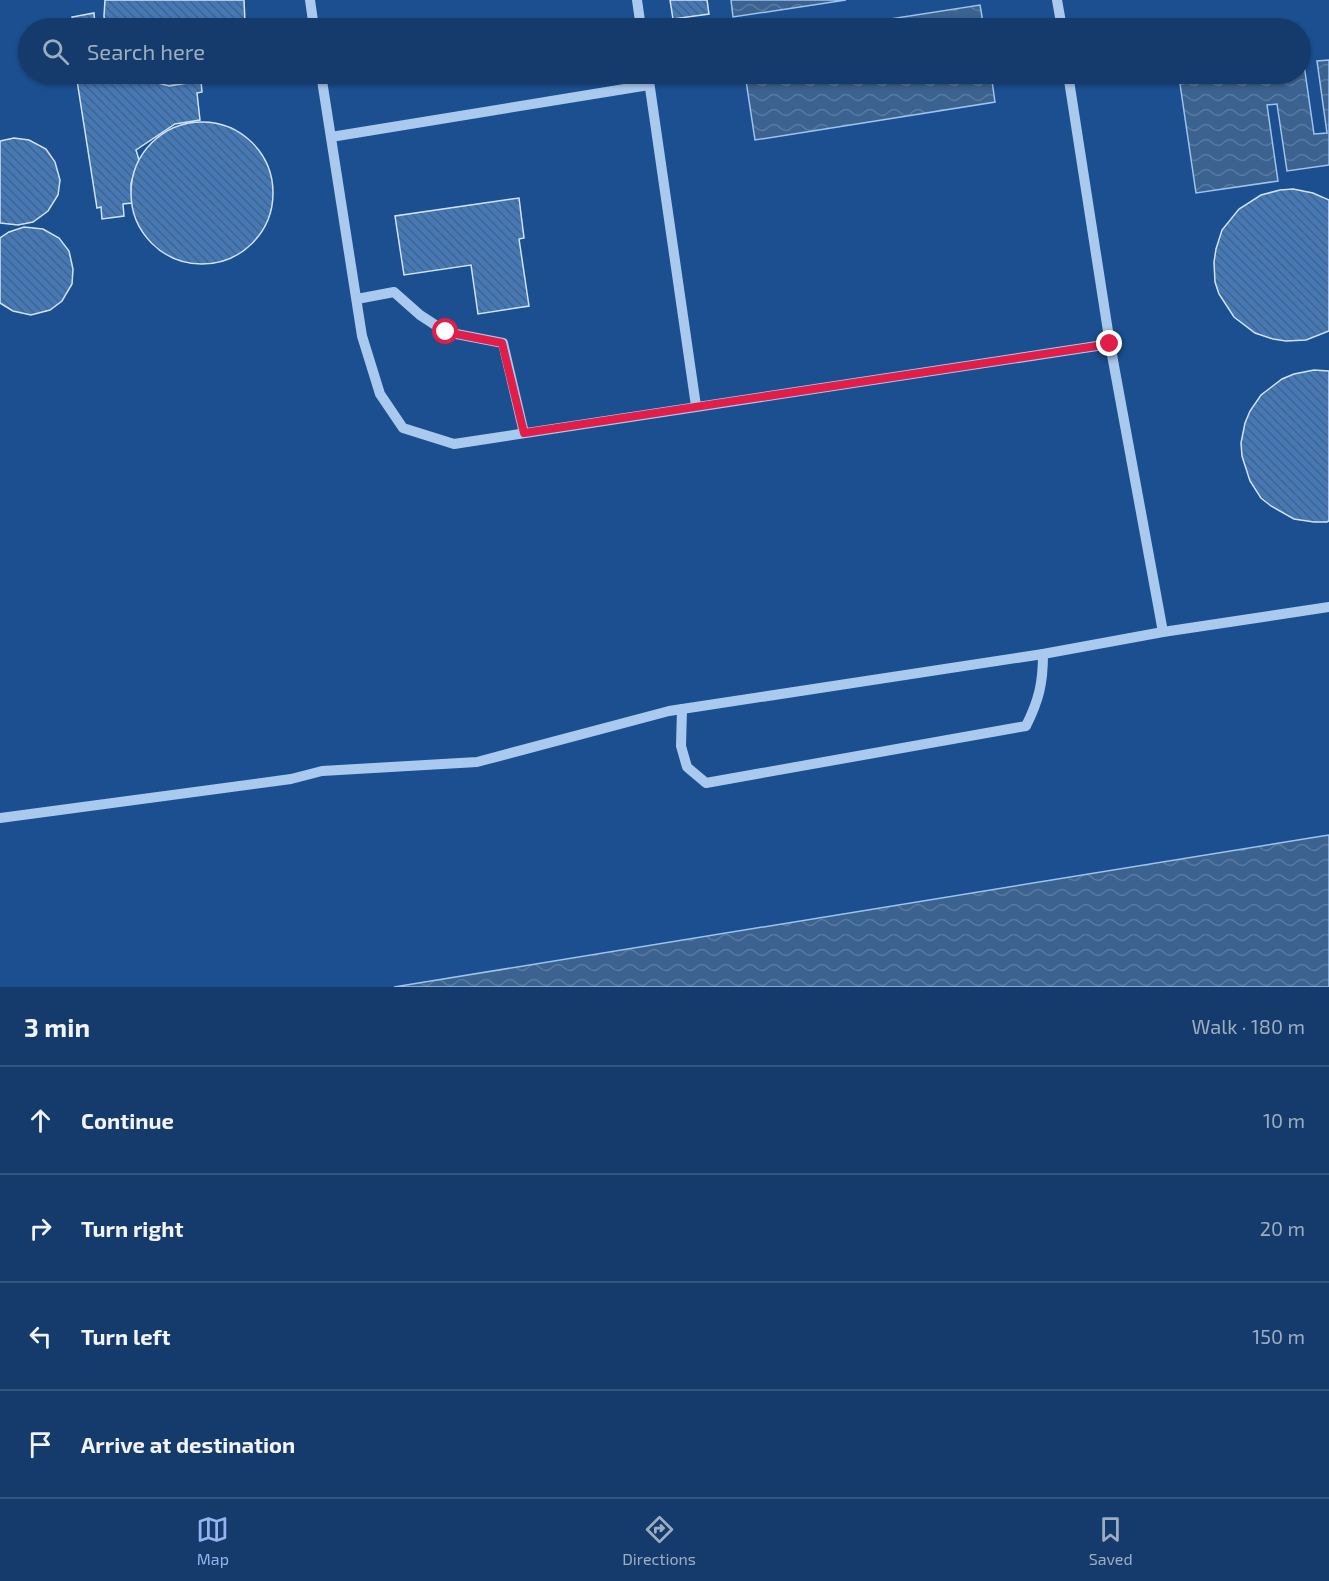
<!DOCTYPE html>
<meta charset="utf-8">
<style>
:root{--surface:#143b6b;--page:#214673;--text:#f1f3f6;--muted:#9dadc1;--line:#33557e;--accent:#95b2f1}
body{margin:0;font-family:"Exo 2",sans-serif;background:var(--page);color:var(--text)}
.stop{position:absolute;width:18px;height:18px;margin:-14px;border:4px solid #e11d48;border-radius:50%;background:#fff}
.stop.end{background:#e11d48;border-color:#fff;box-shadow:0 2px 6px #0008}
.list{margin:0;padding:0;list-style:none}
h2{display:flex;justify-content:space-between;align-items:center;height:78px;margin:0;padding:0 24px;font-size:26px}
h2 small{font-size:20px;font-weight:400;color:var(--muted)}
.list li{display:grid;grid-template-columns:39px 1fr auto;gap:18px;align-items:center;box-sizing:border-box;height:108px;padding:0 24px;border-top:2px solid var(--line)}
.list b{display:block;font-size:22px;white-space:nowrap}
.list em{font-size:20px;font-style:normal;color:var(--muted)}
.icon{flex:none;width:33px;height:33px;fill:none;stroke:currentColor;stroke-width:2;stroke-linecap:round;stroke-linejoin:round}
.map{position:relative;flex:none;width:1329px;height:987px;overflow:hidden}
.search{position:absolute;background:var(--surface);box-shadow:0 2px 4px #0004;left:18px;right:18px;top:18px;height:66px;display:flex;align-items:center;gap:15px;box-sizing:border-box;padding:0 21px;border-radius:33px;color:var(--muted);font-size:22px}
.sheet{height:510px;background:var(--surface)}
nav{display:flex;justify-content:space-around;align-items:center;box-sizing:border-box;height:84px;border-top:2px solid var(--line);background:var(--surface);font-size:16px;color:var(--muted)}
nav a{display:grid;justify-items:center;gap:3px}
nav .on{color:var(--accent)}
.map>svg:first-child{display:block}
</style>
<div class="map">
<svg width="1329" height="987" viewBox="0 0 1329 987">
<defs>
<pattern id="water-waves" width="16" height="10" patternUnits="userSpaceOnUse" patternTransform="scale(1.5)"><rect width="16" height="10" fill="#3c6290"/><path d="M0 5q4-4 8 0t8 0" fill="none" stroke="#597aa1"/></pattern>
<pattern id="building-back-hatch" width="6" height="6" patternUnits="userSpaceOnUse" patternTransform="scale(1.5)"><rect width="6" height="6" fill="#4478b7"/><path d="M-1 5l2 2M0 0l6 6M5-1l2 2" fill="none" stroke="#486282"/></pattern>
</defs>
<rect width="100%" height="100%" fill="#1b4f8f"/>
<!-- water -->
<g fill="url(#water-waves)" stroke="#9cc4f0" stroke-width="1.5">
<path d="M731 0H846L733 17Z"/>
<path d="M980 5 984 28H832Z"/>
<path d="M1329 60V165L1287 171 1277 104 1267 105 1278 181 1196 193 1180 84 1247 74H1300L1301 65H1304L1314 134 1327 133 1317 61Z"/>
<path d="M745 74H991L995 102 755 140Z"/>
<path d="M1329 835V987H394L1310 838Z"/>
</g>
<!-- building -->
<g fill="url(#building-back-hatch)" stroke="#cfe3fa" stroke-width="1.5">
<path d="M105 0H244L245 23 244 28H105L104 16Z"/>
<path d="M670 0H707L709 14 673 19Z"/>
<path d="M94 13 95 25 104 24 105 28H75L72 17Z"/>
<path d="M76 74H126L169 86 201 81 202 92 197 93 200 120 175 124 136 150 139 160 131 183 132 203 123 204 124 216 102 219 101 207 97 208Z"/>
<path d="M137 74H212L196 81 178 84 159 83Z"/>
<circle cx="202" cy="193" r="71"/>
<path d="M14 138 29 140 46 149 55 162 60 180 58 195 48 211 33 222 18 225 0 223V141Z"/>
<path d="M1293 189 1313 193 1329 200V331L1306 340 1286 341 1273 339 1255 333 1234 317 1219 294 1215 282 1214 262 1216 249 1222 230 1239 209 1261 195 1280 190Z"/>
<path d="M519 198 524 238 519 239 529 306 478 314 471 265 404 275 395 216Z"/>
<path d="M24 227 43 229 59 238 69 251 73 269 72 284 62 301 50 310 31 315 13 311 0 303V238L9 232Z"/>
<path d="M1314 370 1329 371V521L1327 522H1314L1294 519 1271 506 1261 498 1250 481 1242 456 1241 443 1245 423 1250 411 1261 395 1282 379 1294 374Z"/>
</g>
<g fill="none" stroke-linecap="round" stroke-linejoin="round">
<!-- minor -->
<g stroke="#a9c9ee" stroke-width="10">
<path d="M310 0 314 28"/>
<path d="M637 0 641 28"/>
<path d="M1057 0 1062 28"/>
<path d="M321 74 362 336 380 394 403 428 454 444 1110 344"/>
<path d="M648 74 696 406"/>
<path d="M1068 74 1110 344 1163 632 1329 607"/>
<path d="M331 137 649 85"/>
<path d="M357 299 394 292 420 315 446 332 503 343 524 433"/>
<path d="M682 709 681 746 687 767 706 783 1026 726C1039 700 1043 683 1043 654"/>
<path d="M0 818 291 779 322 771 477 762 669 711 1043 654 1163 632"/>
</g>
</g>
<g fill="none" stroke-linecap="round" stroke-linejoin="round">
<!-- route -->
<path stroke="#e11d48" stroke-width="8" d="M446 332 502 343 524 433 1110 344"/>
</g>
</svg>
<div class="stop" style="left:446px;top:332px"></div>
<div class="stop end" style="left:1110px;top:344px"></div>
<div class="search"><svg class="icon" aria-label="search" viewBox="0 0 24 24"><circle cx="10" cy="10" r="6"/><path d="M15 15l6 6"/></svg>Search here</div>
</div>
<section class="sheet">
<h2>3 min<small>Walk · 180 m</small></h2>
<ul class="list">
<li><svg class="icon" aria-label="ahead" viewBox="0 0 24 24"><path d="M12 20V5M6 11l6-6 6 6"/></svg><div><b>Continue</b></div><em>10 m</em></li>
<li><svg class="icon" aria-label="right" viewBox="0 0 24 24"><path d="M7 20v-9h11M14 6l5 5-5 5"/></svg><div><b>Turn right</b></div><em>20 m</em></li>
<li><svg class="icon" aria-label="left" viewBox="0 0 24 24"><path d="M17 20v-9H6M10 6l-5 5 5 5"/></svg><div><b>Turn left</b></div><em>150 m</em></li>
<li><svg class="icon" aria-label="arrive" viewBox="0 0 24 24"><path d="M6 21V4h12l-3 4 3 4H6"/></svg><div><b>Arrive at destination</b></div></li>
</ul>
</section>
<nav>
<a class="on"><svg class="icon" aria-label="map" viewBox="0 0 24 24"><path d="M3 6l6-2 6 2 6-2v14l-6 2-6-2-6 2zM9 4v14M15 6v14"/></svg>Map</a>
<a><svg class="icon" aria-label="directions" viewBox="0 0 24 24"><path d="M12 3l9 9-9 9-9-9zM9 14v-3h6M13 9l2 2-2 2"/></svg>Directions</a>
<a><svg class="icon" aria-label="saved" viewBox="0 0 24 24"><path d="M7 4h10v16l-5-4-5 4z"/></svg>Saved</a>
</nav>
